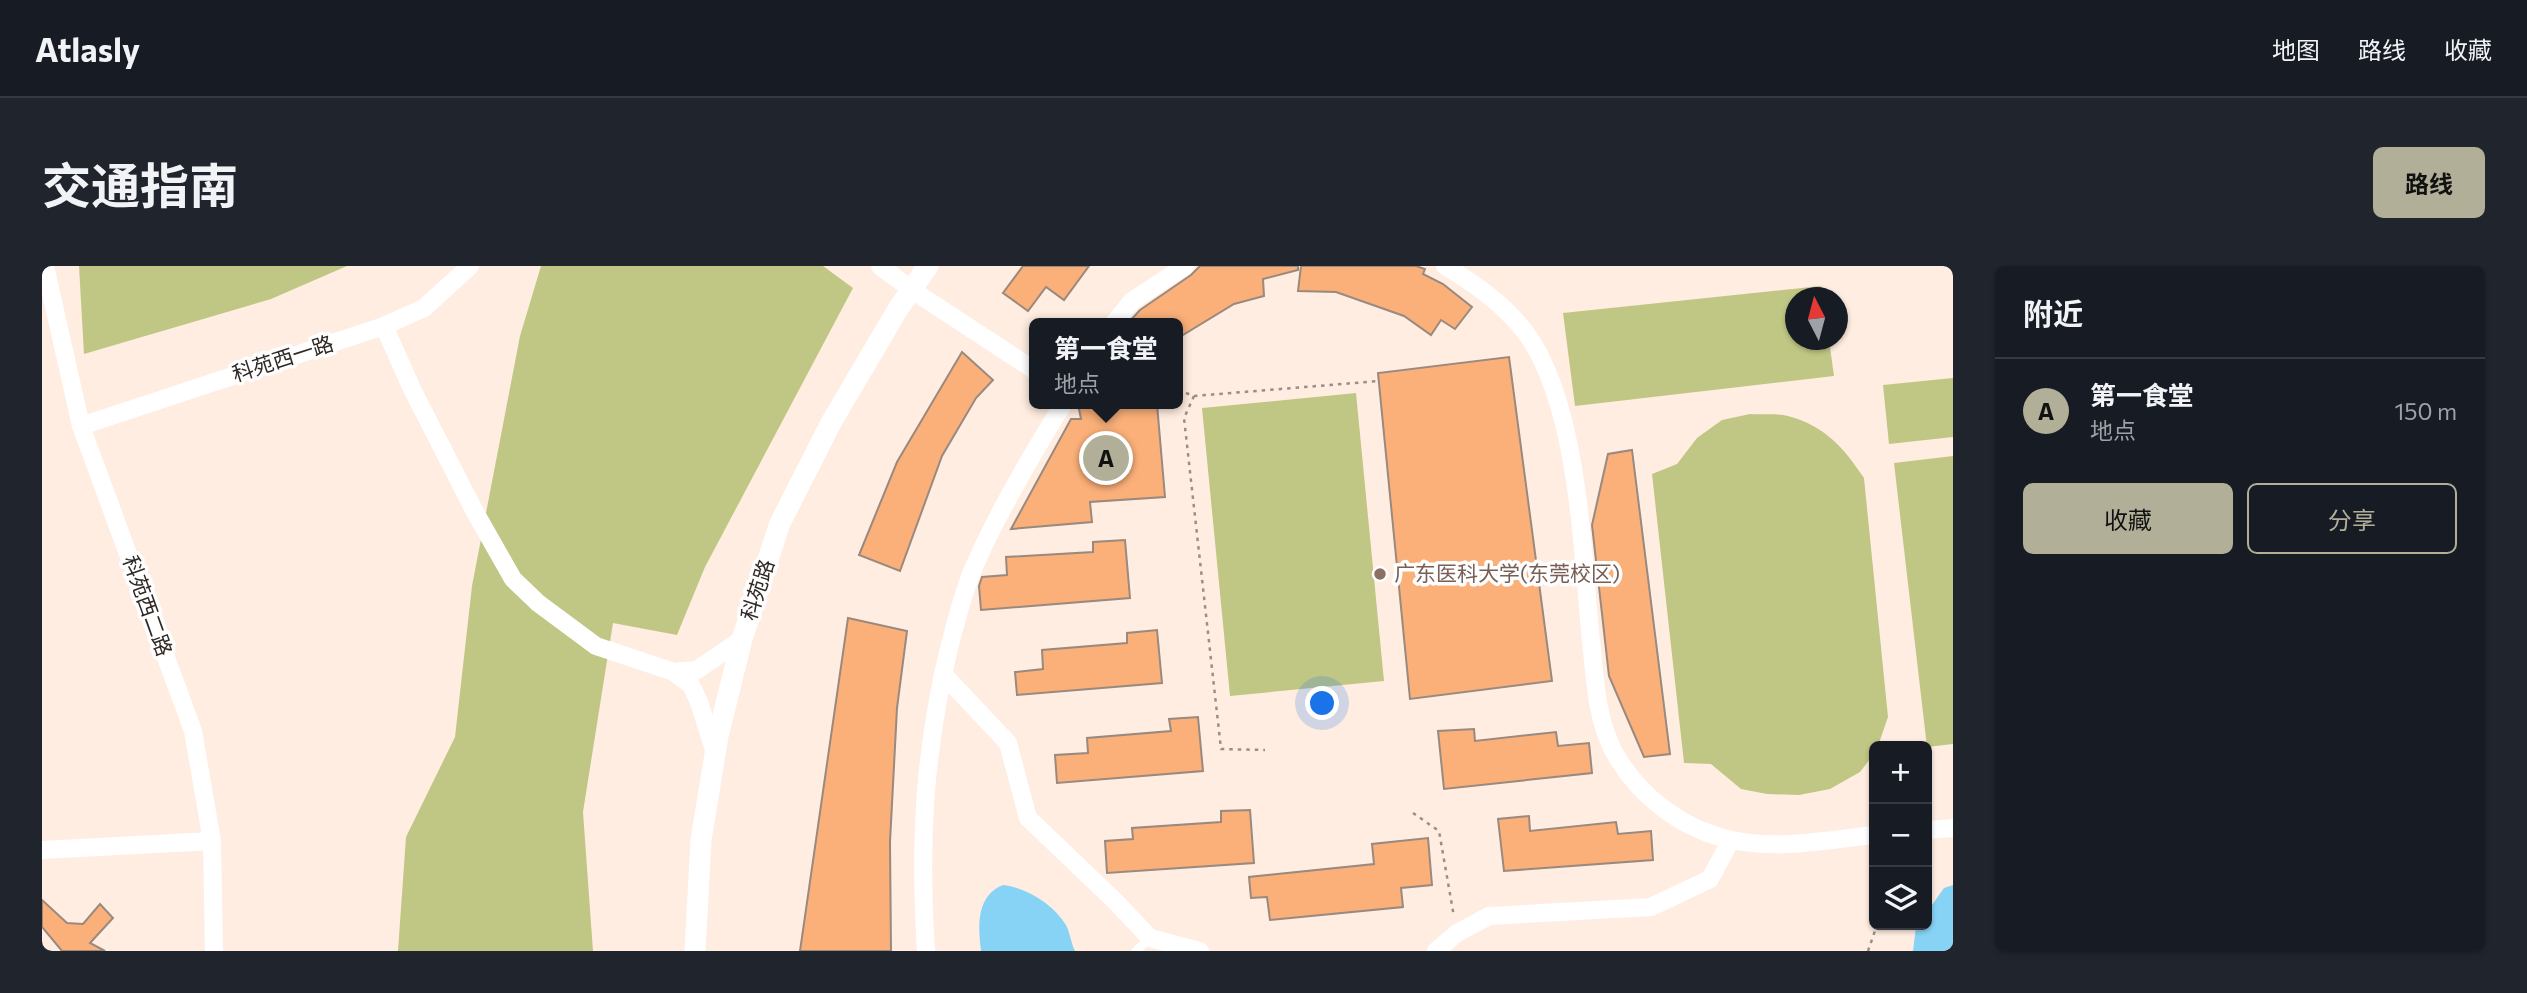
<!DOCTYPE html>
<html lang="zh">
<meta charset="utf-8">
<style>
:root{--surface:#171b24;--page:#20242c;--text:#f1f3f6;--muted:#9ea1a6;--line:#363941;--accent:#b2af99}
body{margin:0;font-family:Commissioner,"Noto Sans SC",sans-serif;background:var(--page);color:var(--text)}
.controls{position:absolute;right:21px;bottom:21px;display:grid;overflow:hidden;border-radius:10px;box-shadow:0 2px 5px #0004}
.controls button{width:63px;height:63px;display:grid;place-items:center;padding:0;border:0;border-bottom:2px solid var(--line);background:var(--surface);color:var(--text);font:35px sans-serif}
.compass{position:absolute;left:1743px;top:21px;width:63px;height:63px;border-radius:50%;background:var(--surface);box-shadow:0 2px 5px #0004;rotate:354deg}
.you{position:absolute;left:1281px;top:438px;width:24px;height:24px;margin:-18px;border:5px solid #fff;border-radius:50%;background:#1a73e8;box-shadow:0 0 0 10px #1a73e833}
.badge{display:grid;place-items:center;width:46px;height:46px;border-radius:50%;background:var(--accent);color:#111;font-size:23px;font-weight:700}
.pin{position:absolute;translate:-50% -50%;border:4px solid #fff;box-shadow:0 2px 7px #0006}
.popup{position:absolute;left:987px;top:52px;width:154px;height:91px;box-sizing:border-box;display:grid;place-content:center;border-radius:10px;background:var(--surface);filter:drop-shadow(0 2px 5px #0005);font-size:23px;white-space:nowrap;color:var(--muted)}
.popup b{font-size:26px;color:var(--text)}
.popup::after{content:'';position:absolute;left:50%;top:100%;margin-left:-14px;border:14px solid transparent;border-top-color:var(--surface)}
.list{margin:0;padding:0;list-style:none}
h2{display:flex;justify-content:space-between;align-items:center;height:91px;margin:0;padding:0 28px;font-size:30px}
h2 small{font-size:23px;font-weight:400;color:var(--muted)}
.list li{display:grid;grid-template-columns:46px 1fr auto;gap:21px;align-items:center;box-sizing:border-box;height:105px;padding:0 28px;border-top:2px solid var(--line)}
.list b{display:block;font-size:26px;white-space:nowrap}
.list p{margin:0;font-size:23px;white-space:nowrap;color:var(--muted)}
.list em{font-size:23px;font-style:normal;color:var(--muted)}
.actions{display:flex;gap:14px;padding:21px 28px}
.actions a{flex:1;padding:16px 0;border:2px solid var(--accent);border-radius:10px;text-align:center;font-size:24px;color:var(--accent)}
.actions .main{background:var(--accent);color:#111}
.icon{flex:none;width:38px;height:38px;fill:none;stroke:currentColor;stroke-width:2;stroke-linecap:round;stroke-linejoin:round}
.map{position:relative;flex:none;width:1911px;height:685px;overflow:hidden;border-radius:10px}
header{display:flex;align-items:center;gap:42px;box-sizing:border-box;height:98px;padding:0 35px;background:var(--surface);border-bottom:2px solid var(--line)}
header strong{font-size:33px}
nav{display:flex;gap:38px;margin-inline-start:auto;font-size:24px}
.intro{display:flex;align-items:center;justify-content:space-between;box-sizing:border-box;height:168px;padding:0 42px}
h1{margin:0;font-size:49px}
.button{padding:18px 32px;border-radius:10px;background:var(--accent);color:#111;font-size:24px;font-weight:700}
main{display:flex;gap:42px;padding:0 42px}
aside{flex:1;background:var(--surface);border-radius:10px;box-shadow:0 2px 5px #0004}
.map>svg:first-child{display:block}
</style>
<header>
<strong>Atlasly</strong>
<nav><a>地图</a><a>路线</a><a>收藏</a></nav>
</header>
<div class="intro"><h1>交通指南</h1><a class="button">路线</a></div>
<main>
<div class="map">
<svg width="1911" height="685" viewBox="0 0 1911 685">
<rect width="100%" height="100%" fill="#ffede1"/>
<!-- green -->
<g fill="#c0c784">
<path d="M37 0H305L229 33 42 88Z"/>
<path d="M499 0H781L811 22 663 301 635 369 571 357 541 546 551 685H356L364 571 413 471 430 320 478 70Z"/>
<path d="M1779 20 1781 31 1754 32V74H1787L1792 110 1533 140 1521 47Z"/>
<path d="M1911 112V171L1847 178 1841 119Z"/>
<path d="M1314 127 1342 415 1188 430 1160 142Z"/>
<path d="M1708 148C1720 149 1735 147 1746 150 1783 160 1802 182 1822 212L1846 451 1836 480H1832V488L1818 506 1788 523 1757 529 1725 528 1699 523 1669 498 1642 497 1610 208 1635 198 1655 172 1680 154Z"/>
<path d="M1911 190V478L1885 481 1852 197Z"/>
</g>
<!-- water -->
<g fill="#87d3f6">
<path d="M961 619C985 622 1011 638 1024 659 1028 667 1029 677 1033 685H939C936 660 934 630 961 619Z"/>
<path d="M1911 619V685H1871L1874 660 1885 659V646L1902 622Z"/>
</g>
<!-- building -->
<g fill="#fbb079" stroke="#99897e" stroke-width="2">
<path d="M981 0H1047L1022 34 1004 21 986 45 961 27Z"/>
<path d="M1158 0H1256V4L1221 13 1222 30 1192 38 1136 72V57H1086L1098 44 1149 9Z"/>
<path d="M1259 0H1374L1383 3 1381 8 1401 18 1430 41 1413 63 1399 54 1389 69 1362 50 1294 26 1256 25Z"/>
<path d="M920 86 951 114 934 132 900 190 858 305 817 289 855 196Z"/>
<path d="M1467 91 1510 415 1368 433 1336 107Z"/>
<path d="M1036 138H1115L1123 231 1048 236 1050 256 969 263 1029 153H1039Z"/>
<path d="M1590 184 1628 488 1602 491 1567 410 1550 259 1566 188Z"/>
<path d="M1083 274 1088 332 939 344 937 320 940 311 965 309 964 291 1051 286V276Z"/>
<path d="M806 352 865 365 855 442 848 576 849 685H758Z"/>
<path d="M1115 364 1120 417 975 429 973 406 1001 403 1000 384 1085 377V367Z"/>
<path d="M1156 451 1161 505 1015 517 1013 489 1046 487 1045 472 1129 465 1127 453Z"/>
<path d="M1432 463 1433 475 1514 466 1516 480 1547 477 1550 507 1402 523 1396 465Z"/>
<path d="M1208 544 1212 597 1065 607 1063 575 1091 573 1090 562 1179 556V545Z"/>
<path d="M1487 550 1488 565 1574 556 1576 568 1609 565 1611 594 1462 605 1456 553Z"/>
<path d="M1386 572 1390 619 1359 622 1361 641 1228 654 1225 631 1209 632 1207 611 1332 598 1330 578Z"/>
<path d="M0 634 25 657 41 658 58 638 71 652 48 677 63 685H20L0 661Z"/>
</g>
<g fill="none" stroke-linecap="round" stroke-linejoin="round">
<!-- path -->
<g stroke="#9b8e86" stroke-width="2.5" stroke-dasharray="3.5 5" stroke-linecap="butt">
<path d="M1136 124 1152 130 1337 115"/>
<path d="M1152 130 1142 152 1179 483 1223 484"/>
<path d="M1371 547 1397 565 1412 651"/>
<path d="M1826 685 1835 659"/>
</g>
<!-- service -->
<path stroke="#fff" stroke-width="9" d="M1094 685 1108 672"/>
<!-- minor -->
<g stroke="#fff" stroke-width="18">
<path d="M3 0 39 160 151 465 170 575 172 685"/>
<path d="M838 0 870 24 992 104"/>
<path d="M1403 0C1433 18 1462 38 1484 67 1537 140 1540 286 1549 375 1553 411 1554 451 1571 484 1595 529 1639 563 1690 574 1736 584 1786 574 1832 569"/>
<path d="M1072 57 1090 35 1143 0"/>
<path d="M342 60 370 123 433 246 471 313 496 337 554 380 632 406 649 419 657 436 673 487"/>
<path d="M39 160 342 60 382 42 428 0"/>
<path d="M632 406 655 404 700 373"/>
<path d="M901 408 966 477 986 552 1072 634 1108 672 1158 685"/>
<path d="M1885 564 1911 562"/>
<path d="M0 584 170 575"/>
<path d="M884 685C877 578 882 483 908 378 916 349 923 319 936 292 960 239 991 187 1021 138"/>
<path d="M1394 685 1415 667 1447 650 1609 641 1668 613 1689 574"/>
</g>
<!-- tertiary -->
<path stroke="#fff" stroke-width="21" d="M653 685 659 574 676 470 700 373 738 257 790 155 856 43 886 0"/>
</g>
<!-- markers -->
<circle fill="#8d6e63" stroke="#fefefe" stroke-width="2.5" cx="1338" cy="308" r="7"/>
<g text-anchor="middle" stroke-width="7" stroke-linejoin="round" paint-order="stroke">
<!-- street labels -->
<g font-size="21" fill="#2f2824" stroke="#fefefe">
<text transform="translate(241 93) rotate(-18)" y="7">科苑西一路</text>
<text transform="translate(716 324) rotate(-72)" y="7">科苑路</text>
<text transform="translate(105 340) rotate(70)" y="7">科苑西二路</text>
</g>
<!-- education labels -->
<g font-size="21" fill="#785e54" stroke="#fefefe" text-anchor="start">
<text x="1352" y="315">广东医科大学(东莞校区)</text>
</g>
</g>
</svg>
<div class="controls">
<button>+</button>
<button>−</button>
<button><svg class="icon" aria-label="layers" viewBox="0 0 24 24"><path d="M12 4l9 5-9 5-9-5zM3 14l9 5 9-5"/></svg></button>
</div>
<svg class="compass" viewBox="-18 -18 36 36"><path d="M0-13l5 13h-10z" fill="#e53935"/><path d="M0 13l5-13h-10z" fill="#9ea1a6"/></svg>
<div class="you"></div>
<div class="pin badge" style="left:1064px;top:192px">A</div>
<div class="popup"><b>第一食堂</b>地点</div>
</div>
<aside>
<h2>附近<small></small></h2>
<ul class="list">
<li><span class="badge">A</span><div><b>第一食堂</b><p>地点</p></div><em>150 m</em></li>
</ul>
<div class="actions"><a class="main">收藏</a><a>分享</a></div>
</aside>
</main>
